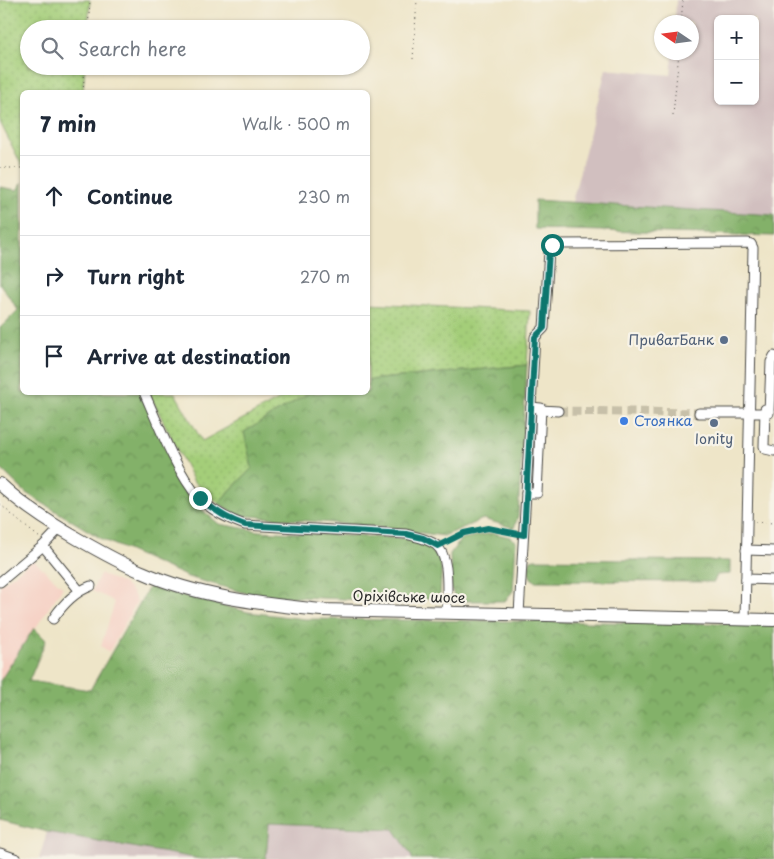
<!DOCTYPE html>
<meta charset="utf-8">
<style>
:root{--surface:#fff;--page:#f6f6f7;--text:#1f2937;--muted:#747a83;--line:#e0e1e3}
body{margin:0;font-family:"Playpen Sans",sans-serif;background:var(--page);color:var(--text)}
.controls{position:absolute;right:15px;top:15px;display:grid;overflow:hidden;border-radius:8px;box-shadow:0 1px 4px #0004}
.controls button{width:45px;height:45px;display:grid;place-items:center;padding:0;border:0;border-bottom:1px solid var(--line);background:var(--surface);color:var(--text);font:25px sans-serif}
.compass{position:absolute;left:654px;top:15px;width:45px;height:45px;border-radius:50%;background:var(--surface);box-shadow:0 1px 4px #0004;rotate:283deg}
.stop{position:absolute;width:15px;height:15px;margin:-11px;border:4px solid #0f766e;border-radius:50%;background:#fff}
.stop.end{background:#0f766e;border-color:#fff;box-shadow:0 1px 5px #0008}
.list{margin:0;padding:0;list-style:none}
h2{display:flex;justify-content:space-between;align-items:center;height:65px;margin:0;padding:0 20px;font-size:21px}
h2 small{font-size:16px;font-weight:400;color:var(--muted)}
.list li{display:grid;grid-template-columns:32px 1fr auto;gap:15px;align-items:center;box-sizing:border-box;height:80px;padding:0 20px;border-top:1px solid var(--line)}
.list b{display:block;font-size:19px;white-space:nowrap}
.list em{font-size:16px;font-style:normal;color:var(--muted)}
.icon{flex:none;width:28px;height:28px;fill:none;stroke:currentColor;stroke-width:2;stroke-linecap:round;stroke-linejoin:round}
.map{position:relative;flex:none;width:774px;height:859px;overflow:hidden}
.search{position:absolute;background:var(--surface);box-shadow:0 1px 4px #0004;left:20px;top:20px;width:350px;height:55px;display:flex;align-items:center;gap:12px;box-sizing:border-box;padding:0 18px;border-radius:28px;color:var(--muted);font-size:19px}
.panel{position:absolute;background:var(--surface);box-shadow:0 1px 4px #0004;left:20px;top:90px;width:350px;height:305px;border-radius:8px}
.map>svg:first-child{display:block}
</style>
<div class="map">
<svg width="774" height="859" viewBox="0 0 774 859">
<defs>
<pattern id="grass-dots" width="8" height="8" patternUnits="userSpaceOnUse" patternTransform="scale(1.25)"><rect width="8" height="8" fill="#a4ce79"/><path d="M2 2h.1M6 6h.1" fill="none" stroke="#8db169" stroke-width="1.8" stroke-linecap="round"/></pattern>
<pattern id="forest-crowns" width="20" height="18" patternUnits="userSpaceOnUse" patternTransform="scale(1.25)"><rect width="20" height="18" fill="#83b169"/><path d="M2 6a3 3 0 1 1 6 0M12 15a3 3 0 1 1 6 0" fill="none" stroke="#6b9057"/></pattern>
</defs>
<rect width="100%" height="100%" fill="#f7f3e8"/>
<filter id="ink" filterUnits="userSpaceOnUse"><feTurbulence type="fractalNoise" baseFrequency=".02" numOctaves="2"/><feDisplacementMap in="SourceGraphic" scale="10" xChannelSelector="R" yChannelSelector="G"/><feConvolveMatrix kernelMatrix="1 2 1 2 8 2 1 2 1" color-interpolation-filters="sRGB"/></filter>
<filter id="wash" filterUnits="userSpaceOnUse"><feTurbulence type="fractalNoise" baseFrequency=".0096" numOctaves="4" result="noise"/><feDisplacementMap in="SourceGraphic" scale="20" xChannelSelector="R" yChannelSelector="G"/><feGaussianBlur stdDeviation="1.12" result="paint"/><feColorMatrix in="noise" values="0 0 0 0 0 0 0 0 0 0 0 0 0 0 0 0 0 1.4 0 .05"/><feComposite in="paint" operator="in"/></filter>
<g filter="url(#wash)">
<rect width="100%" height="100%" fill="#eee5c8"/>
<!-- built -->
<g fill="#f6d1c5">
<path d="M33 560 63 587 0 681V585Z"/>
<path d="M100 574 124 584 132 592 137 601 109 652 101 646 114 605 113 601 108 598 92 591Z"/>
</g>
<!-- industrial -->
<g fill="#d1bfbf" fill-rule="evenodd">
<path d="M676 0H774V215L572 202 606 69 671 75 673 53 692 52V22H675ZM718 19H755V101H718Z"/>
<path d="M268 824 394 829 412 856V859H266Z"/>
<path d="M47 832 201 859H39Z"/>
</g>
<!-- grass -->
<g fill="url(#grass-dots)" stroke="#687c52">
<path d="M0 0H90L88 29H29V66H85L83 92H22V166L0 122Z"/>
<path d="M368 303 530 311 527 365 368 380Z"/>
<path d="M149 393H175L202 441 291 393H309L245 432 252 468 218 503 194 482Z"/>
</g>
<!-- forest -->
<g fill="url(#forest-crowns)" stroke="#576e4a">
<path d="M22 182V392L141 393 189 499 219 524 259 531 413 539C446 555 442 561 440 595L414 602 253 595 188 577 102 539 26 493 0 468V328L18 310 0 284V187L17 190Z"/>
<path d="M535 200 774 215V236L535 229Z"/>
<path d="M527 365 518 516 514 528 483 519 444 536 379 527 238 515 218 503 252 468 244 432 309 393 368 392V380Z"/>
<path d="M493 533 510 537 516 541 513 591 505 601H456L451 588 450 554 461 539Z"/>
<path d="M535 559 730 561V574L717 575 714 582 536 581 532 579C528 574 528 566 531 560Z"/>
<path d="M149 587 248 612 305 619 774 624V859H412V856L394 829 269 824 266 859H201L47 832 0 820V681L34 628 46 640 29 681 90 690Z"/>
</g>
</g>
<g filter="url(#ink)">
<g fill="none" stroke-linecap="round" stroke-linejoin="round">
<!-- minor-tunnel -->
<path stroke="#c7c0a9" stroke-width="9" stroke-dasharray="9 4.5" stroke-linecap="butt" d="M558 411 699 413"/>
<!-- minor casing -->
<g stroke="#484743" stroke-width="11">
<g id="minor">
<path d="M144 392C158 424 177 473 199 498 212 511 228 519 245 525L406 534C416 537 427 538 436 545 451 557 446 594 447 612"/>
<path d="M765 409 764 446 765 449 774 451"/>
<path d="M540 410 558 411"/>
<path d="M699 413H769L771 362 774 356"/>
<path d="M526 493H537L541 408 531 407"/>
<path d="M43 546 79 590"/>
<path d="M746 550 774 551"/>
<path d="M746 579 774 580"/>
<path d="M0 582 43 546 59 529"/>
<path d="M519 614 535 337 544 328 549 251 552 245 558 244 748 243 751 244 753 248 745 619"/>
<path d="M53 619C63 604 74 592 91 586"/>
<path d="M0 853 17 859"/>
</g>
</g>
<!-- highway casing -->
<g stroke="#484743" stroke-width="14">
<path id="highway" d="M0 484C23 506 50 523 78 539 99 551 120 563 142 572 198 597 261 604 321 610L774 620"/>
</g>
<!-- path -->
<g stroke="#484743" stroke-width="1" stroke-dasharray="1 4" stroke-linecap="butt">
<path d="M681 22 683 0"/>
<path d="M88 29 90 0"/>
<path d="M413 59 417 0"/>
<path d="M83 92 85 66"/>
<path d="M673 115 679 52"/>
<path d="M0 168H22"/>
<path d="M0 504 20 522 40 538"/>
<path d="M755 522 774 523"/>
<path d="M445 542 464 533 487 528 515 533"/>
</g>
<!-- minor -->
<use href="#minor" stroke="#fff" stroke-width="9"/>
<!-- highway -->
<use href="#highway" stroke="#fff" stroke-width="12"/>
</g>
</g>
<g fill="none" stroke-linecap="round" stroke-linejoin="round" filter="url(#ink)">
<!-- route -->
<path stroke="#0f766e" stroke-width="6" d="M200 498C214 511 227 519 245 525L406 534 423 538 438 546 464 533 488 528 524 535 535 337 544 328 549 251 552 245"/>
</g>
<!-- markers -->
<g fill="#5c6f8a" stroke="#f7f3e8" stroke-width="2">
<circle cx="724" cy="340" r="5"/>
<circle cx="714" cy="423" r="5"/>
</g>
<circle fill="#3f7fe0" stroke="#f7f3e8" stroke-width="2" cx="624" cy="421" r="5"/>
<g text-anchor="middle" stroke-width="4.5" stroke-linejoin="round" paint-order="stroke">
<!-- service labels -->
<g font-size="14" fill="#4e5e75" stroke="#f7f3e8" text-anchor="end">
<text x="714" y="345">ПриватБанк</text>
<text x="714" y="444" text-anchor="middle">Ionity</text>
</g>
<!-- shop labels -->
<g font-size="14" fill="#366cbe" stroke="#f7f3e8" text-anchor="start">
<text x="634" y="426">Стоянка</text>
</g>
<!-- street labels -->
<g font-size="14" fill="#2b2b2b" stroke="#f7f3e8">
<text transform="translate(409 597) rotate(1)" y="5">Оріхівське шосе</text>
</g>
</g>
</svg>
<div class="controls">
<button>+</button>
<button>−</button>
</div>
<svg class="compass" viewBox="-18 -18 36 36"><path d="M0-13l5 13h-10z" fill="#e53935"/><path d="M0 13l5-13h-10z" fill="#747a83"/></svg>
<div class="stop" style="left:552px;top:245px"></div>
<div class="stop end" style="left:200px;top:498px"></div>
<div class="search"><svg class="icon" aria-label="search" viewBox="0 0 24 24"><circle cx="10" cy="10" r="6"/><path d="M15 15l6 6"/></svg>Search here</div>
<section class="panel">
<h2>7 min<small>Walk · 500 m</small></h2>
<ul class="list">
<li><svg class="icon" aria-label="ahead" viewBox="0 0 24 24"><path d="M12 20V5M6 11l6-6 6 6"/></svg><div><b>Continue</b></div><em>230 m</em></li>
<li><svg class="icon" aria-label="right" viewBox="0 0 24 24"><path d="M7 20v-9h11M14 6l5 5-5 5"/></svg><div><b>Turn right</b></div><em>270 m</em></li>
<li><svg class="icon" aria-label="arrive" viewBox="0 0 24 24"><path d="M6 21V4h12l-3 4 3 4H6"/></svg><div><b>Arrive at destination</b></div></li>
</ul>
</section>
</div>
